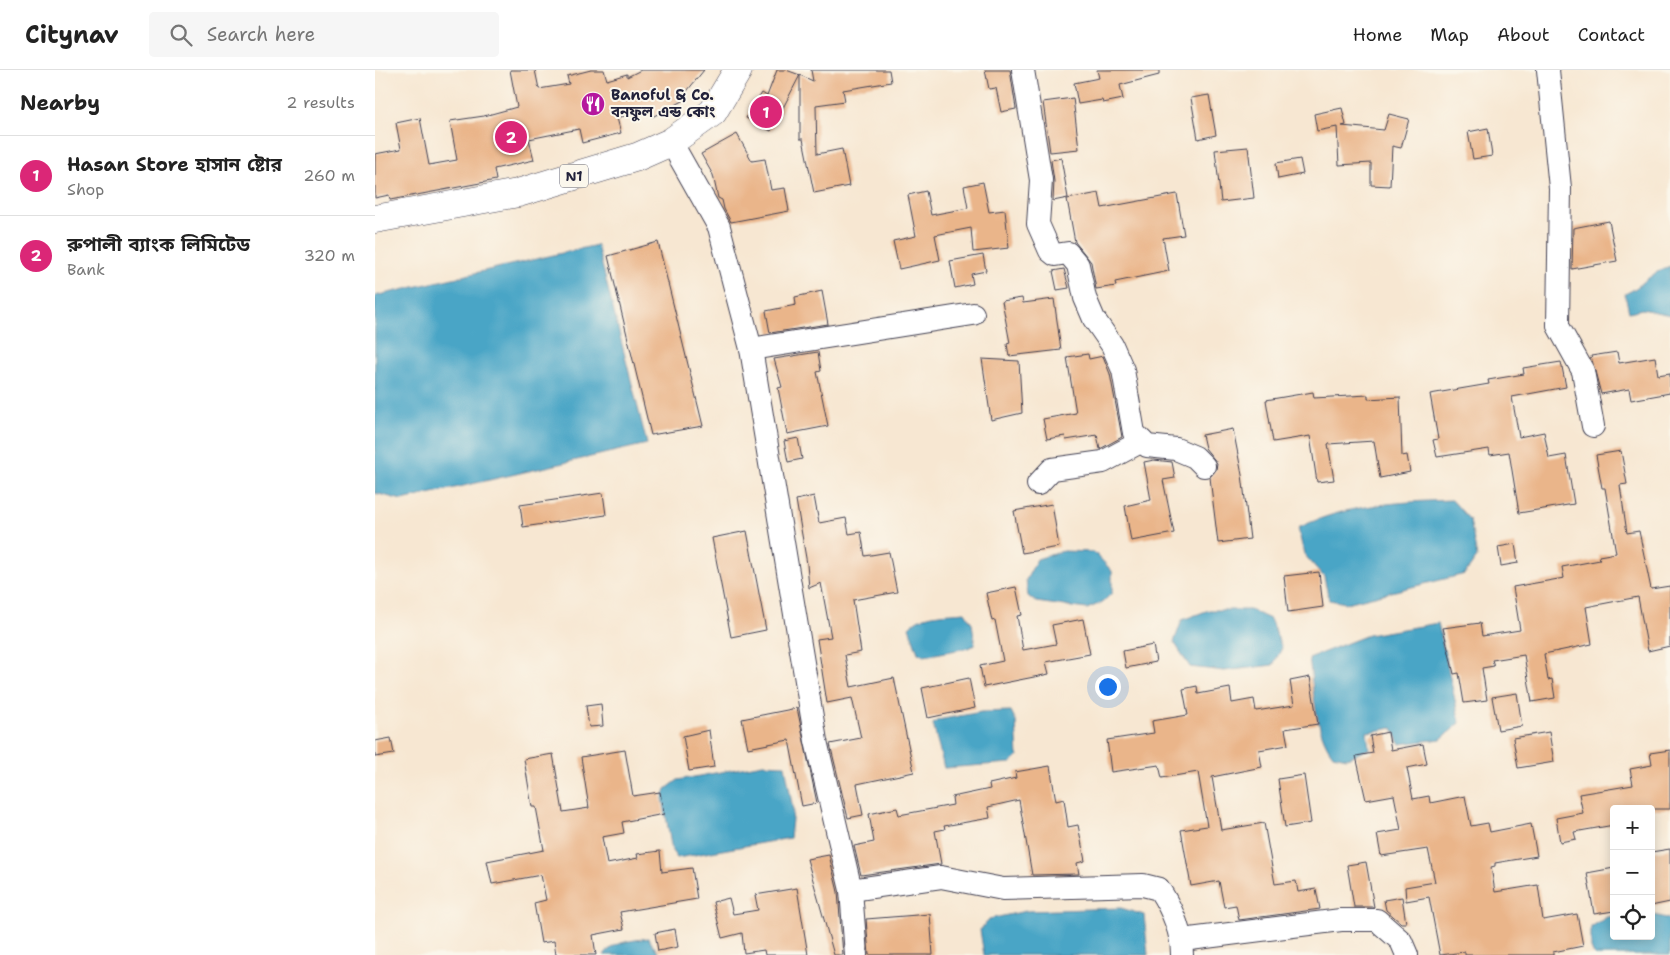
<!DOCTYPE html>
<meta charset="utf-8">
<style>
:root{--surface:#fff;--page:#f6f6f6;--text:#222;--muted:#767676;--line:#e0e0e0;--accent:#db2777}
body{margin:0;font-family:"Shantell Sans","Noto Sans Bengali",sans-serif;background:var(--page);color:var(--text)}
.controls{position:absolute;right:15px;bottom:15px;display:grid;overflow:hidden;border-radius:5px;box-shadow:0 2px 12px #0003}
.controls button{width:45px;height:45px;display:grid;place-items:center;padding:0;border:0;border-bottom:1px solid var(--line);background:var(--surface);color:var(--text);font:25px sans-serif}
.you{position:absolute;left:732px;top:616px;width:18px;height:18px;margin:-12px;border:4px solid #fff;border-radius:50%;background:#1a73e8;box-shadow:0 0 0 8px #1a73e833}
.badge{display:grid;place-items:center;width:32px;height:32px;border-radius:50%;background:var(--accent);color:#fff;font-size:16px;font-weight:700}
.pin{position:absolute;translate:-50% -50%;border:2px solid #fff;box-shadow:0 1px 5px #0006}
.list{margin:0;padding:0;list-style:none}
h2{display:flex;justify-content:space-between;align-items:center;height:65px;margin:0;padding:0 20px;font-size:21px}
h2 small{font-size:16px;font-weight:400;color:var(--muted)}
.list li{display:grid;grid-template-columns:32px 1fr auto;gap:15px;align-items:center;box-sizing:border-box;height:80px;padding:0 20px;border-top:1px solid var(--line)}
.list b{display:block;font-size:19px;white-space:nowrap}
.list p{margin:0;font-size:16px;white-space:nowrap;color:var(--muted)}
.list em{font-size:16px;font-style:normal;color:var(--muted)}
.icon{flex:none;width:28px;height:28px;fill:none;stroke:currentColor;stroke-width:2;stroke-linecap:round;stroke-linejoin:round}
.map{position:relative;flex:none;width:1295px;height:885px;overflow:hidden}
header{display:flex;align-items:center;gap:30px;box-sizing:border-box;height:70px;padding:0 25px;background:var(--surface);border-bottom:1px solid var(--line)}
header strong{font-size:24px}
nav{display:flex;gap:28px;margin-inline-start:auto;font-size:18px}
.search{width:350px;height:45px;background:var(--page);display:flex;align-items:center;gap:12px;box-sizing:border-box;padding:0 18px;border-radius:5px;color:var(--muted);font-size:19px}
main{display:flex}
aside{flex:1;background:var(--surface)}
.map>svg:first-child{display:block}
</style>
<header>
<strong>Citynav</strong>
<div class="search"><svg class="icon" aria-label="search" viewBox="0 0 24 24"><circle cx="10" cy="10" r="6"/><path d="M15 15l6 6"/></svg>Search here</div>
<nav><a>Home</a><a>Map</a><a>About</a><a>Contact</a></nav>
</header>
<main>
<aside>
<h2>Nearby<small>2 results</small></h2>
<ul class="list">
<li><span class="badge">1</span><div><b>Hasan Store হাসান ষ্টোর</b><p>Shop</p></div><em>260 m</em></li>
<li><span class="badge">2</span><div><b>রুপালী ব্যাংক লিমিটেড</b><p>Bank</p></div><em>320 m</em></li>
</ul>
</aside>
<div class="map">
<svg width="1295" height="885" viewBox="0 0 1295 885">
<rect width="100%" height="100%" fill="#fbf7ec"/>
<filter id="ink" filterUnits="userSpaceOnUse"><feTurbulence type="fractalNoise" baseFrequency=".02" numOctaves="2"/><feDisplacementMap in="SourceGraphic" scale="10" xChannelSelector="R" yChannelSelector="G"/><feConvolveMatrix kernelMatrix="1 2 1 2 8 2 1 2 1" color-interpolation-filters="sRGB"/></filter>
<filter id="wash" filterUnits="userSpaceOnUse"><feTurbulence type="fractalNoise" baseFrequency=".0096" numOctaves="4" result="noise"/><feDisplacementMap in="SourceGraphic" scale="20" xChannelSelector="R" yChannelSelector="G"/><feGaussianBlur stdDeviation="1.12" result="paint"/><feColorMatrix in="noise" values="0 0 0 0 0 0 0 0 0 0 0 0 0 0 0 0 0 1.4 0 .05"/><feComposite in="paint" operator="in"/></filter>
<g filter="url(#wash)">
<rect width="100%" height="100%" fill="#f7e7d2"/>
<!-- water -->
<g fill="#48a5c6" stroke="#356480">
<path d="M222 175 272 374 27 430 0 423V226Z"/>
<path d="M1295 196V245L1267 239 1254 242 1250 224C1268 216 1273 204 1295 196Z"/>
<path d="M1077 430 1095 450 1102 487 1090 504 971 533 954 530 949 507 929 484 923 458C972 434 1024 432 1077 430Z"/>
<path d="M688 481 719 482 737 501V523L728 532 712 539 661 532 653 526 651 510 662 489Z"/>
<path d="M834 540H875L895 549 907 578 898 595 849 601 815 597 799 572 807 550Z"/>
<path d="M590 542 597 553 600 575 593 578 549 586 543 583 534 557C548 542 570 544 590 542Z"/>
<path d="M1063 553 1085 653 1066 669 1025 674 1018 658 992 662 994 679 972 688 958 685C939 660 939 619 934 588L993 565Z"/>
<path d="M636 641 641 651 643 687 636 693 569 698 558 654 563 650 606 642Z"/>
<path d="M388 694 410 695 418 740 415 768 302 788 297 781 288 728 291 719 303 710Z"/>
<path d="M746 838 769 845 773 885H609L605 860 614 849 651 841Z"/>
<path d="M1276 844 1295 849V885H1219L1216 878V857L1232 847 1239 846V866H1276Z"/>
<path d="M273 868 285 885H229C239 871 257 871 273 868Z"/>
</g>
<g id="blocks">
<!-- building -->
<g fill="#eab58a">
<path d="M135 0H160L164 19 194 14 192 6 216 0H229L232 10 252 4V7L266 0H329L308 26 310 30 277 47 273 39 242 48 246 63 207 73 204 59 154 69 159 90 119 99 121 110 15 130 14 125 0 128V84L26 79 21 53 45 48 54 95 82 90 75 51 109 46 142 37Z"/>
<path d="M402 0H411L425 5 396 61 371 48 387 23 392 26Z"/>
<path d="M436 0H514L516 12 468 20 470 31 441 35 442 84 467 79 474 116 439 123 428 69H425V5L438 11Z"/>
<path d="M610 0H635L641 39 626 42 621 18 614 19Z"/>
<path d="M722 0H784V5L745 15 748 29 728 33 727 30 703 34 699 13 724 8Z"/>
<path d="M834 25 841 65 823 69 816 28Z"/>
<path d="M698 28 704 79 675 82 668 32Z"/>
<path d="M967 38 971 55 967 56 1009 60 1014 44 1034 49 1026 78 1017 76 1015 116 996 115V93L964 95 962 57 942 61 939 44Z"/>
<path d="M1113 58 1117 86 1098 89 1093 62Z"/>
<path d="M362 64 377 91 390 89 396 120 410 118 414 141 356 152 349 139 347 130 343 128 338 105 326 84Z"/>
<path d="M873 77 879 128 846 132 840 80Z"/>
<path d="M686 88 693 128 678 131 679 111 676 90Z"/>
<path d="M925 89 928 104 903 109 901 93Z"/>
<path d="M608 112 614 142 630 140 634 178 598 182 596 158 560 165 565 190 524 199 518 171 541 166 533 125 551 121 556 145 593 138 589 116Z"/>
<path d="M724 123 727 138 802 124 809 165 788 168 794 201 740 212 741 216 721 219 716 192 700 172 692 129Z"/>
<path d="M1234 151 1242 191 1197 199 1198 158Z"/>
<path d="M283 172 328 356 276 365 233 186Z"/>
<path d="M608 185 611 201 596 204 598 214 580 218 575 191Z"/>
<path d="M689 199 694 218 682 220 678 201Z"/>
<path d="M447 221 453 254 395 263 391 241 421 235 420 227Z"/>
<path d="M647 228 648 233 679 229 686 280 634 286 632 274 635 273 627 231Z"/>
<path d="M443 282 446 301 442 302 453 356 412 364 403 318 407 317 399 289Z"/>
<path d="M1242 282 1244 293 1280 287 1283 305 1295 303V323L1256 330 1254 319 1226 324 1216 286Z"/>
<path d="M713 284 714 289 728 286 735 304 747 367 725 379 722 365 691 370 690 366 672 369 668 349 701 343 692 287Z"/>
<path d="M607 289 644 291 647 343 616 350Z"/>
<path d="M1186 292 1191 317 1137 327 1144 367 1169 362 1174 388 1191 385 1199 434 1144 443 1134 382 1115 385 1114 379 1062 387 1058 370 1063 369 1055 324 1114 314 1113 310 1149 304 1148 298Z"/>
<path d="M938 322 939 328 993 325V329L1025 327 1027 386 1032 385 1035 402 1005 408 999 371 953 374 959 410 942 412 935 366 898 372 891 330Z"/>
<path d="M858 359 867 405 875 469 843 473 836 416 835 407 841 400 842 393 830 378 827 365Z"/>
<path d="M423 368 427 389 413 392 409 371Z"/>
<path d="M1246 381 1252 414 1245 415 1252 463 1264 461 1276 519 1295 516V576L1273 581 1263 527 1211 537 1217 574 1169 584 1173 610 1177 609 1180 628 1157 632 1149 585 1117 590 1119 596 1107 598 1112 630 1089 633 1084 603 1079 604 1068 558 1105 553 1107 566 1145 560 1138 517 1189 508 1187 497 1225 490 1224 486 1241 483 1230 418H1227L1221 385Z"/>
<path d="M779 390 797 392 800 408 788 410 799 463 756 471 750 436 776 430 769 392Z"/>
<path d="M228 423 231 445 148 457 145 435Z"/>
<path d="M439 426 444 453 471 448 474 464 486 462 490 486 514 482 522 522 478 530 486 582 470 585 476 617 519 608 539 702 482 714 488 745 473 748 455 674 486 668 477 628 452 633 442 569 456 567 446 513 434 518 432 494 421 430Z"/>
<path d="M677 434 684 477 647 483 639 441Z"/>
<path d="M372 461 391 560 356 567 337 468Z"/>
<path d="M1140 474 1143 493 1126 496 1123 477Z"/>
<path d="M944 502 948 537 913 542 909 506Z"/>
<path d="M641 517 647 545 642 546 648 580 681 574 677 555 708 549 715 584 671 592 674 604 609 617 605 596 628 591 620 550 617 551 611 523Z"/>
<path d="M778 575 781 592 751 598 748 581Z"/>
<path d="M935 607 943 654 910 659 913 675 884 680 887 697 837 707 846 760 889 753 900 814 921 811 923 822 941 819 945 839 864 850 861 835 849 837 844 811 816 816 806 760 832 756 823 702 787 708 784 695 736 702 732 670 779 663 777 651 813 645 808 619 822 616 823 624 855 618 857 633 879 629 881 641 919 635 915 611Z"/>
<path d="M594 608 600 638 553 648 547 618Z"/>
<path d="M1142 623 1147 656 1123 660 1117 627Z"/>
<path d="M226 634 228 656 214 657 211 636Z"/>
<path d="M422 638 442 733 427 736 414 670 373 678 367 649Z"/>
<path d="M334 660 339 697 314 701 308 666Z"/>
<path d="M1013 662 1016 680 1048 674 1052 694 1032 698 1038 729 1054 726 1055 733 1090 726 1096 756 1113 753 1115 762 1156 754 1162 786 1120 793V796L1116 797 1120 822 1163 815 1168 850 1202 844 1208 876 1178 882V885H1090V882L1065 885 1054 827 1031 831 1030 817 1060 812 1053 779 1006 786 1002 764 1026 760 1019 725 991 730 981 686 998 683 995 666Z"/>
<path d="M1174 662 1179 692 1143 698 1138 668Z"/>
<path d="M16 668 19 684 0 687V671Z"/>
<path d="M250 680 258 726 285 722 289 744 247 752 249 763 227 767 232 794 263 788 262 784 285 781 287 802 317 798 322 829 245 842 249 859 218 865 221 885H181L179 871 166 873 159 833 171 830 166 805 117 814 112 791 169 780 161 737H157L149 689 178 684 188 742 214 738 206 687Z"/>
<path d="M1295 680V739H1239V755L1199 762 1201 769 1185 772 1181 748 1208 743 1204 724 1258 715 1255 699 1277 695 1275 683Z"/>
<path d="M675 696 681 731 689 729 693 757 703 755 710 791 702 793 704 804 657 805 644 730 613 737 615 748 569 756 570 759 560 761 566 794 486 805 479 776 499 772 494 744 522 738 524 745 578 735 577 727 615 719 614 714 641 708 640 702Z"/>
<path d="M929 705 936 753 910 757 903 709Z"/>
<path d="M1295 779V832L1276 836V782Z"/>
<path d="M454 785 463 822 468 885H459L432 789Z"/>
<path d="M991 792 999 837H979L972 795Z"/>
<path d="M1239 798V841L1219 844 1212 803Z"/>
<path d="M422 818 433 885H390L389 880 369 883 367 863 347 868 338 832 354 828 358 844 383 840 380 825Z"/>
<path d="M1027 827 1031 853H1026L1011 840 1009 830Z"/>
<path d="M555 844 558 885H494L491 849Z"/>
<path d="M300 859 303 877 283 881 280 863Z"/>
</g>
</g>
</g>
<g filter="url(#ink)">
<use href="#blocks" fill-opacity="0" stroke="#424052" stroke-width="1"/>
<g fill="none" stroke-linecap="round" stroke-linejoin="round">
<!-- minor casing -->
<g stroke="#424052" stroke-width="24">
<g id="minor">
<path d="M648 0 666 110 663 154 675 181 680 185 693 183 703 195 710 228 719 249 737 275 748 300 759 363 772 376 801 379 820 387 829 396"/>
<path d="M1173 0 1185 118 1183 256 1208 301 1218 356"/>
<path d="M296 72 344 157 376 279 441 671 476 820 566 807 628 819 768 815 784 819C797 839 807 861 807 885"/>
<path d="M376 279 598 244"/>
<path d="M663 414 677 399 728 392 767 371"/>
<path d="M476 820 481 885"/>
<path d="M807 870 966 850H1002L1026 871 1032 885"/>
</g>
</g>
<!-- highway casing -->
<g stroke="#424052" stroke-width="29">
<path id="highway" d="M0 149 143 123 262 87 296 72 338 42 363 0"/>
</g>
<!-- minor -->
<use href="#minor" stroke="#fff" stroke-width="22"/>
<!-- highway -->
<use href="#highway" stroke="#fff" stroke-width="28"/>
</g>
</g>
<!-- icons -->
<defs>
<g id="restaurant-disc" transform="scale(1.25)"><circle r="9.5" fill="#b5179e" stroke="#fbf7ec"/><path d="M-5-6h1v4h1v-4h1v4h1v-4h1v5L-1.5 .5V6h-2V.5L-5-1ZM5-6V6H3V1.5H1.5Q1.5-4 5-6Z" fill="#fff"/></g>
</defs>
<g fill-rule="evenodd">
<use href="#restaurant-disc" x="218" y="34"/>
</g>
<g text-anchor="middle" stroke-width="4" stroke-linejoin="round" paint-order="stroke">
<!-- shield labels -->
<rect fill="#fbf7ec" stroke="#636270" stroke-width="1" x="185" y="94.5" width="28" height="23" rx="4"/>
<g font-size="14" font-weight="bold" fill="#22223b">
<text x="199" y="111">N1</text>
</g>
<!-- poi labels -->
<g font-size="15" font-weight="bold" fill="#22223b" stroke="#fbf7ec" text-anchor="start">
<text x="236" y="30">Banoful &amp; Co.<tspan x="236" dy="17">বনফুল এন্ড কোং</tspan></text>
</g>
</g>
</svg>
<div class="controls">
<button>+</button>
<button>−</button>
<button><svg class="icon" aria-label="locate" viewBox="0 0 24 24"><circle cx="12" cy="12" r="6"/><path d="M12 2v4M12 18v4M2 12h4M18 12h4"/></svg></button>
</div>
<div class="you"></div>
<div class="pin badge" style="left:391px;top:42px">1</div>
<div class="pin badge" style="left:136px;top:67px">2</div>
</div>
</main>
